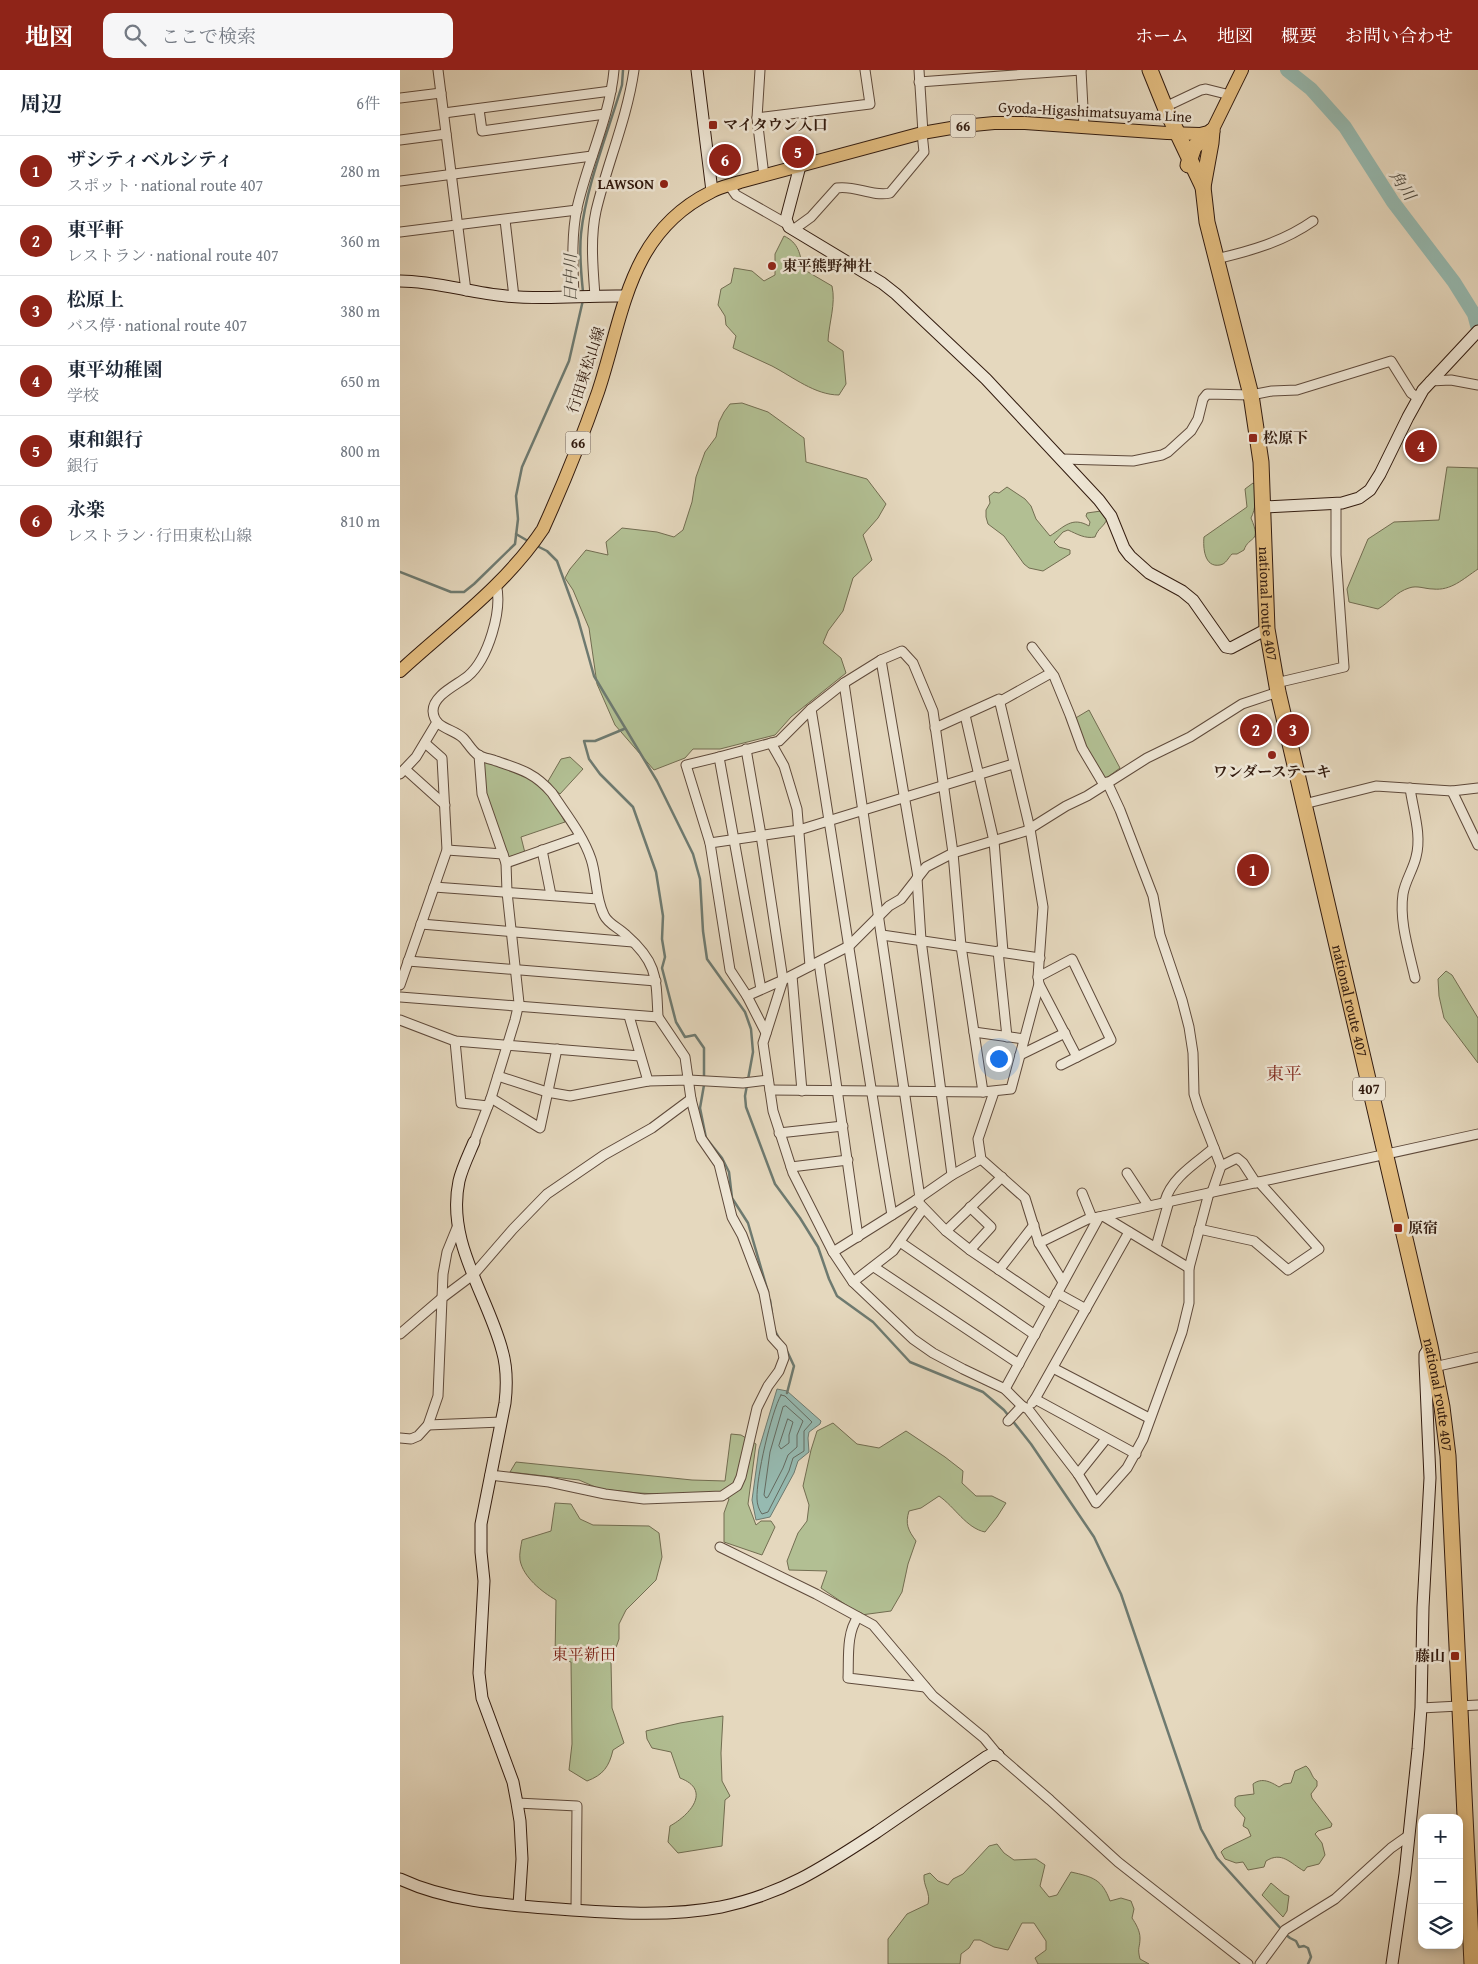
<!DOCTYPE html>
<html lang="ja">
<meta charset="utf-8">
<style>
:root{--surface:#fff;--page:#f6f6f7;--text:#1f2937;--muted:#747a83;--line:#e0e1e3;--accent:#8f2418}
body{margin:0;font-family:"Gentium Book Plus","Noto Serif JP",serif;background:var(--page);color:var(--text)}
.controls{position:absolute;right:15px;bottom:15px;display:grid;overflow:hidden;border-radius:10px;box-shadow:0 2px 8px #0003}
.controls button{width:45px;height:45px;display:grid;place-items:center;padding:0;border:0;border-bottom:1px solid var(--line);background:var(--surface);color:var(--text);font:25px sans-serif}
.you{position:absolute;left:598px;top:988px;width:18px;height:18px;margin:-12px;border:4px solid #fff;border-radius:50%;background:#1a73e8;box-shadow:0 0 0 8px #1a73e833}
.badge{display:grid;place-items:center;width:32px;height:32px;border-radius:50%;background:var(--accent);color:#fff;font-size:16px;font-weight:700}
.pin{position:absolute;translate:-50% -50%;border:2px solid #fff;box-shadow:0 1px 5px #0006}
.list{margin:0;padding:0;list-style:none}
h2{display:flex;justify-content:space-between;align-items:center;height:65px;margin:0;padding:0 20px;font-size:21px}
h2 small{font-size:16px;font-weight:400;color:var(--muted)}
.list li{display:grid;grid-template-columns:32px 1fr auto;gap:15px;align-items:center;box-sizing:border-box;height:70px;padding:0 20px;border-top:1px solid var(--line)}
.list b{display:block;font-size:19px;white-space:nowrap}
.list p{margin:0;font-size:16px;white-space:nowrap;color:var(--muted)}
.list em{font-size:16px;font-style:normal;color:var(--muted)}
.icon{flex:none;width:28px;height:28px;fill:none;stroke:currentColor;stroke-width:2;stroke-linecap:round;stroke-linejoin:round}
.map{position:relative;flex:none;width:1078px;height:1894px;overflow:hidden}
header{display:flex;align-items:center;gap:30px;box-sizing:border-box;height:70px;padding:0 25px;background:var(--accent);color:#fff}
header strong{font-size:24px}
nav{display:flex;gap:28px;margin-inline-start:auto;font-size:18px}
.search{width:350px;height:45px;background:var(--page);display:flex;align-items:center;gap:12px;box-sizing:border-box;padding:0 18px;border-radius:10px;color:var(--muted);font-size:19px}
main{display:flex}
aside{flex:1;background:var(--surface)}
.map>svg:first-child{display:block}
</style>
<header>
<strong>地図</strong>
<div class="search"><svg class="icon" aria-label="search" viewBox="0 0 24 24"><circle cx="10" cy="10" r="6"/><path d="M15 15l6 6"/></svg>ここで検索</div>
<nav><a>ホーム</a><a>地図</a><a>概要</a><a>お問い合わせ</a></nav>
</header>
<main>
<aside>
<h2>周辺<small>6件</small></h2>
<ul class="list">
<li><span class="badge">1</span><div><b>ザシティベルシティ</b><p>スポット · national route 407</p></div><em>280 m</em></li>
<li><span class="badge">2</span><div><b>東平軒</b><p>レストラン · national route 407</p></div><em>360 m</em></li>
<li><span class="badge">3</span><div><b>松原上</b><p>バス停 · national route 407</p></div><em>380 m</em></li>
<li><span class="badge">4</span><div><b>東平幼稚園</b><p>学校</p></div><em>650 m</em></li>
<li><span class="badge">5</span><div><b>東和銀行</b><p>銀行</p></div><em>800 m</em></li>
<li><span class="badge">6</span><div><b>永楽</b><p>レストラン · 行田東松山線</p></div><em>810 m</em></li>
</ul>
</aside>
<div class="map">
<svg width="1078" height="1894" viewBox="0 0 1078 1894">
<rect width="100%" height="100%" fill="#e5d8be"/>
<filter id="stains"><feTurbulence type="fractalNoise" baseFrequency=".004" numOctaves="4"/><feColorMatrix values="0 0 0 0 .2 0 0 0 0 .09 0 0 0 0 .02 0 0 0 .5 -.17"/></filter>
<radialGradient id="worn" r=".72"><stop offset=".6" stop-color="#630" stop-opacity="0"/><stop offset="1" stop-color="#630" stop-opacity=".3"/></radialGradient>
<!-- green -->
<g fill="#b2bf93" stroke="#726d51">
<path d="M384 166C399 173 400 184 403 199L432 216C436 234 429 252 428 271L443 281 446 314 439 325C415 325 393 307 372 296 359 290 346 284 333 278L336 266 326 255 325 246 318 235 321 219 331 213 334 198 352 201 364 211 375 205V184Z"/>
<path d="M342 333 368 342 404 368 406 392 467 409 486 434 478 448 463 465 472 490 453 508 443 541 428 561 423 573 441 588 446 603 391 647 375 665 320 679H293L285 688 254 700 215 655 197 614 189 558 173 520 165 508 170 499 186 480 208 485 206 472 222 458 257 462 274 467 283 460 292 432 296 407 305 382 316 367 319 352 324 342 330 334Z"/>
<path d="M1047 397 1078 398V499C1063 509 1051 521 1033 519 1025 519 1017 515 1009 518 996 522 990 532 978 539L949 532 947 519 968 469 994 452 1039 450Z"/>
<path d="M853 413 855 415C856 427 856 438 851 448 862 474 849 465 844 480L837 484H832C828 488 826 494 820 495 804 498 803 477 804 467L847 437 845 419Z"/>
<path d="M607 417 625 429 631 436 636 449 650 466C664 457 672 446 689 456L690 452 686 446 687 443 701 441 707 449C704 457 698 458 695 467 685 469 677 464 668 460L663 462 654 472 659 477 670 480V484L643 501 629 498 624 494 604 466 588 454 586 447V440L590 433 589 426 594 422 599 423Z"/>
<path d="M689 640 720 698 705 709 685 675 674 649Z"/>
<path d="M170 687 183 699 160 724 147 713 161 689Z"/>
<path d="M83 691C126 704 144 710 165 752L121 767 125 783 108 787 86 726Z"/>
<path d="M1046 901 1052 905 1078 948V993L1044 948 1039 926 1038 909Z"/>
<path d="M433 1353 457 1374 479 1378 506 1361 545 1387 563 1401 562 1413 576 1426H592L606 1433 597 1447 585 1462C566 1458 555 1437 539 1426L521 1438 509 1441C505 1454 508 1460 516 1471L508 1494 502 1522 491 1541 461 1545 421 1518 427 1501 389 1500 387 1491 398 1463 407 1451 409 1435 403 1416 411 1380 417 1361Z"/>
<path d="M331 1364 341 1365 356 1374 348 1434 356 1455 361 1451H371L375 1457 362 1485 324 1472V1443L329 1429 311 1423 280 1425 238 1423 200 1419 179 1410 110 1402 116 1392 292 1410 325 1411Z"/>
<path d="M155 1433 171 1434 180 1449 193 1455 249 1456 259 1463 262 1487 256 1510 226 1540 219 1554V1569L211 1592 212 1638 224 1673 213 1680C209 1697 203 1705 187 1711L169 1700 172 1674 171 1592 155 1587 156 1530C142 1522 123 1507 120 1490 119 1484 121 1476 122 1470L151 1461Z"/>
<path d="M323 1646 321 1683 322 1711 330 1726 325 1730 322 1776 278 1783 268 1772 270 1756C290 1745 312 1720 280 1708L271 1682 252 1678 247 1669 246 1661 280 1653Z"/>
<path d="M906 1696C912 1701 911 1707 917 1711V1716L911 1724 912 1728 932 1754 931 1757 918 1761 915 1764 922 1773 925 1785 919 1794 907 1797 904 1801C890 1793 882 1781 866 1791L864 1797 848 1800 843 1792 836 1793 825 1789 821 1782 824 1779 851 1766 848 1759 843 1756 845 1748 835 1736V1728L838 1726 854 1724 853 1714C862 1707 871 1712 879 1717L884 1714 891 1713 895 1701Z"/>
<path d="M597 1774 604 1783 614 1790 636 1789 645 1795 640 1816 649 1827 657 1825 671 1802C693 1807 702 1809 710 1831L721 1828 731 1831 734 1839 732 1848C736 1854 740 1861 740 1868 740 1878 737 1877 740 1889L749 1894H638L635 1888 646 1880V1871L634 1853H622L608 1880 594 1877 580 1870H574L569 1878 561 1884 560 1894H488V1869L507 1844 528 1834C531 1823 523 1816 524 1805L530 1803 538 1811 548 1815 553 1809 563 1804 589 1776Z"/>
<path d="M871 1813 884 1824 889 1826 887 1841 883 1847 862 1825Z"/>
</g>
<!-- water -->
<path fill="#96bab1" stroke="#6e7a70" d="M377 1319 387 1321 421 1351 420 1354 409 1362 408 1368 409 1382 398 1391 394 1403 370 1447 356 1450 352 1430 359 1379Z"/>
<g fill="none" stroke-linecap="round" stroke-linejoin="round">
<!-- shore -->
<g stroke="#646a60" stroke-width="1">
<path d="M381 1325 385 1326 412 1352 404 1361V1381L393 1388 389 1401 368 1442 362 1444C359 1440 357 1434 357 1429 356 1408 371 1343 381 1325Z"/>
<path d="M386 1336 403 1351 397 1365V1377L388 1385 383 1398 368 1427 366 1428 364 1425 370 1382 383 1337Z"/>
<path d="M388 1349 393 1352 389 1365V1373L381 1379 379 1376Z"/>
</g>
<!-- stream -->
<g stroke="#6e7a70" stroke-width="2.5">
<path d="M183 222C181 203 179 184 181 164 186 116 208 62 222 15L223 0"/>
<path d="M116 464 128 471"/>
<path d="M135 475 147 481 157 491 178 549 194 606 257 711 293 784 300 809 303 861 307 889 345 942 351 959 353 982 345 1026 346 1037 375 1114 400 1148 418 1177 429 1209 437 1226 473 1252 510 1292 583 1322 604 1340 631 1374 694 1467 721 1524 801 1759 817 1788 882 1860"/>
<path d="M0 502 51 522H64L74 514 115 474 118 449 116 426 122 397 169 291 183 230"/>
<path d="M224 659 195 671H184L189 689 200 704 233 737 256 802 263 846 262 869 265 887 262 898 276 952 285 967 295 965 304 978V1015L300 1038 306 1068 322 1088 329 1102 332 1128 348 1153 368 1222"/>
<path d="M370 1230 372 1244"/>
<path d="M374 1259 381 1272"/>
<path d="M387 1323 394 1296 387 1281"/>
<path d="M885 1864 890 1868 896 1871 899 1877 904 1876 908 1878 911 1887 908 1894"/>
</g>
<!-- river -->
<path stroke="#96bab1" stroke-width="14" d="M887 0 911 19 945 57 993 132 1054 212 1074 244 1078 259"/>
<!-- street casing -->
<g stroke="#5f4a3b" stroke-width="11">
<g id="street">
<path d="M38 0 66 221"/>
<path d="M360 0 357 48 364 106"/>
<path d="M519 0 523 63"/>
<path d="M681 0 684 57"/>
<path d="M519 12 681 0"/>
<path d="M0 28 41 23"/>
<path d="M765 37 801 20 806 19 830 25"/>
<path d="M79 39 82 61 205 44"/>
<path d="M44 43 211 21"/>
<path d="M357 48 470 34 465 0"/>
<path d="M0 70 46 64"/>
<path d="M0 111 192 86"/>
<path d="M329 115 336 125 387 154"/>
<path d="M105 150 114 227"/>
<path d="M393 160 411 147 437 118C455 115 472 127 490 123L524 82 522 63"/>
<path d="M0 162 177 140"/>
<path d="M816 189C850 181 883 172 913 151"/>
<path d="M195 226C193 198 190 169 196 141 207 94 227 49 234 0"/>
<path d="M174 227C173 197 171 167 177 138 187 93 210 46 214 0"/>
<path d="M1030 311 1051 310 1078 315"/>
<path d="M662 389 733 391 762 385 768 382 791 361 798 349 803 329 807 324 851 325 872 321 897 320 991 291 1011 323 1018 328"/>
<path d="M632 577 654 606 670 645 682 678 704 715"/>
<path d="M481 590 518 807"/>
<path d="M444 613 520 1128"/>
<path d="M876 613 944 597 936 485V434"/>
<path d="M599 632 651 603"/>
<path d="M411 639C439 807 463 977 492 1145"/>
<path d="M565 645 594 771 603 882"/>
<path d="M371 673 384 696 397 739 410 896"/>
<path d="M346 679 361 765 383 910 347 926"/>
<path d="M319 687 286 695 310 773 330 900 347 926 366 963"/>
<path d="M5 699 45 735"/>
<path d="M0 704 16 687 37 652"/>
<path d="M707 712 720 740 753 826 760 865 782 930 789 957 793 983 794 1024 798 1037 821 1096 812 1122"/>
<path d="M1010 718C1013 740 1022 765 1016 787 1013 800 1005 811 1003 824 999 851 1009 881 1015 908"/>
<path d="M1052 721 1078 775"/>
<path d="M904 734 976 716 1052 721 1078 718"/>
<path d="M310 773 399 760 613 694"/>
<path d="M47 780 103 784"/>
<path d="M142 780 151 825"/>
<path d="M106 793 180 767"/>
<path d="M517 808 521 870 552 1105"/>
<path d="M34 817 198 829"/>
<path d="M21 854 233 872"/>
<path d="M482 865 640 888"/>
<path d="M598 881 607 967"/>
<path d="M8 891 256 911"/>
<path d="M419 892 458 1167"/>
<path d="M392 906 402 1021"/>
<path d="M638 907 672 889 711 970 661 995"/>
<path d="M639 914 677 987"/>
<path d="M0 915 47 780 42 688 25 673"/>
<path d="M361 919 319 687 379 671 411 639 444 613 481 590 502 581 513 593 533 641 553 783 561 876 583 1022"/>
<path d="M0 927 258 947C256 908 258 893 226 865 219 858 208 854 204 845 195 827 197 807 191 789 183 765 165 743 152 723 135 703 120 699 96 691 91 689 83 688 78 685 72 681 68 673 63 668 53 658 34 659 33 641 33 625 57 615 68 606 88 589 103 540 96 514"/>
<path d="M229 946 248 1011 289 1010 343 1013 368 1010"/>
<path d="M0 950 55 971 240 986"/>
<path d="M574 962 624 969"/>
<path d="M55 971 61 1033 88 1036"/>
<path d="M620 985 665 963"/>
<path d="M98 1006 147 1022 170 1026 248 1011"/>
<path d="M370 1020 583 1022 611 1019 639 914 638 907 643 837 630 759 599 629 535 658"/>
<path d="M594 1022 578 1069 581 1089 625 1128 639 1173 663 1212"/>
<path d="M91 1028 140 1058 157 979"/>
<path d="M379 1063 443 1056"/>
<path d="M74 1072 91 1028 115 950 119 933 107 822 106 793 82 724 79 685"/>
<path d="M821 1096 837 1088 843 1093 856 1113"/>
<path d="M391 1097 448 1090"/>
<path d="M727 1103 748 1135"/>
<path d="M682 1123 692 1148"/>
<path d="M809 1123 789 1198V1233L782 1262 743 1369 727 1398 696 1433 678 1404 628 1339 622 1336 605 1319 563 1299 533 1283 513 1269 453 1212 433 1182 393 1103 373 1041 363 973 383 910 449 876 489 836 501 829 526 797 553 783 626 761 666 736 687 726 747 688 790 667 842 634 878 622"/>
<path d="M516 1130 546 1161 570 1180 651 1235"/>
<path d="M765 1131C771 1108 796 1093 814 1078"/>
<path d="M703 1146 789 1198"/>
<path d="M799 1159 854 1171 888 1200 919 1179 859 1112"/>
<path d="M546 1161 602 1107"/>
<path d="M500 1172 635 1265"/>
<path d="M639 1173 688 1149 699 1147"/>
<path d="M756 1177 769 1131"/>
<path d="M570 1180 591 1157 570 1137"/>
<path d="M433 1182 516 1130 552 1105 581 1089"/>
<path d="M474 1197 619 1294"/>
<path d="M599 1200 634 1155"/>
<path d="M453 1212 493 1181 523 1139"/>
<path d="M657 1223 686 1239"/>
<path d="M0 1264 42 1228 74 1204 113 1159 147 1124 204 1085 252 1058 291 1029"/>
<path d="M1034 1297 1078 1287"/>
<path d="M653 1298 749 1348"/>
<path d="M605 1319 699 1147 1078 1064"/>
<path d="M635 1329 729 1162"/>
<path d="M632 1333 635 1329 736 1384"/>
<path d="M608 1351 622 1336"/>
<path d="M28 1355 101 1352"/>
<path d="M0 1368 11 1369 18 1366 28 1355 38 1326 43 1204 47 1182 58 1155"/>
<path d="M678 1404 706 1369"/>
<path d="M90 1405 149 1412 205 1424 244 1429 322 1426 337 1416 341 1407 357 1338 368 1316 379 1301 384 1288 382 1278 372 1267 364 1223 342 1165 332 1147 319 1094 301 1068 291 1029 285 987 258 947"/>
<path d="M320 1477 416 1524 473 1555 533 1626 584 1668 598 1685 650 1730 718 1792 848 1894"/>
<path d="M458 1547C446 1563 449 1589 448 1608L525 1617"/>
<path d="M1021 1638 1078 1635"/>
<path d="M117 1733 177 1736 176 1840"/>
<path d="M860 1894 885 1860 935 1829 991 1778 1008 1766"/>
</g>
</g>
<!-- secondary casing -->
<g stroke="#321b0f" stroke-width="13">
<g id="secondary">
<path d="M297 0 312 121"/>
<path d="M400 96 386 149 389 157 482 213 496 224 586 309 699 430 711 446 724 478 730 486 749 503 782 521 793 530 826 577 831 578 867 559"/>
<path d="M0 211C36 211 71 223 106 226 146 230 186 225 226 226"/>
<path d="M863 437 942 433 959 428 970 420 980 404 1008 347 1023 320 1078 261"/>
<path d="M74 1072C69 1084 62 1098 59 1111 46 1172 87 1224 102 1280 107 1297 107 1316 105 1333L81 1454V1482L84 1511 79 1603 82 1628 113 1712 117 1733 120 1751 122 1789 119 1835"/>
<path d="M0 1809C49 1832 106 1835 159 1839 212 1843 269 1847 321 1837 384 1824 425 1796 477 1762 513 1737 550 1712 586 1687L592 1684 598 1685"/>
<path d="M992 1894 1005 1804 1018 1679 1021 1638 1023 1537 1030 1408 1025 1292V1284L1029 1278"/>
</g>
</g>
<!-- primary casing -->
<g stroke="#321b0f" stroke-width="14">
<path id="primary" d="M0 601C49 556 106 515 143 459 163 415 182 368 198 322 224 244 228 163 311 122 320 117 331 115 340 112L522 63 563 56 594 53H625L767 63 800 64 812 61 842 0"/>
</g>
<!-- highway casing -->
<g stroke="#321b0f" stroke-width="17">
<g id="highway">
<path id="s1" d="M750 0 765 37 803 117 807 152 851 325 861 392 867 559 878 622 1030 1276 1042 1337 1048 1386 1072 1894"/>
<path d="M788 95 794 77 812 61"/>
<path d="M803 117 811 73 812 61"/>
</g>
</g>
<!-- street -->
<use href="#street" stroke="#eee6d5" stroke-width="9"/>
<!-- secondary -->
<use href="#secondary" stroke="#eee6d5" stroke-width="11"/>
<!-- primary -->
<use href="#primary" stroke="#e2bc7f" stroke-width="12"/>
<!-- highway -->
<use href="#highway" stroke="#e2bc7f" stroke-width="15"/>
</g>
<!-- markers -->
<g fill="#8f2418" stroke="#eee6d5" stroke-width="2">
<rect x="308" y="50" width="10" height="10" rx="2.5"/>
<circle cx="264" cy="114" r="5"/>
<circle cx="372" cy="196" r="5"/>
<rect x="848" y="363" width="10" height="10" rx="2.5"/>
<circle cx="872" cy="685" r="5"/>
<rect x="993" y="1153" width="10" height="10" rx="2.5"/>
<rect x="1050" y="1581" width="10" height="10" rx="2.5"/>
</g>
<g text-anchor="middle" stroke-width="5" stroke-linejoin="round" paint-order="stroke">
<!-- shield labels -->
<g fill="#eee6d5" stroke="#6a584a" stroke-width="1">
<rect x="550.5" y="44.5" width="25" height="23" rx="4"/>
<rect x="165.5" y="361.5" width="25" height="23" rx="4"/>
<rect x="953" y="1007.5" width="32" height="23" rx="4"/>
</g>
<g font-size="14" font-weight="bold" fill="#321b0f">
<text x="563" y="61">66</text>
<text x="178" y="378">66</text>
<text x="969" y="1024">407</text>
</g>
<!-- street labels -->
<g font-size="15" fill="#321b0f" stroke="#eee6d5">
<text transform="translate(695 42) rotate(3)" y="5">Gyoda-Higashimatsuyama Line</text>
<text transform="translate(186 300) rotate(-72)" y="5">行田東松山線</text>
<text dy="5" stroke="none"><textPath href="#s1" startOffset="552">national route 407</textPath></text>
<text dy="5" stroke="none"><textPath href="#s1" startOffset="958">national route 407</textPath></text>
<text dy="5" stroke="none"><textPath href="#s1" startOffset="1362">national route 407</textPath></text>
</g>
<!-- poi labels -->
<g font-size="15" font-weight="bold" fill="#321b0f" stroke="#eee6d5" text-anchor="start">
<text x="323" y="60">マイタウン入口</text>
<text x="254" y="119" text-anchor="end">LAWSON</text>
<text x="382" y="201">東平熊野神社</text>
<text x="863" y="373">松原下</text>
<text x="872" y="707" text-anchor="middle">ワンダーステーキ</text>
<text x="1008" y="1163">原宿</text>
<text x="1045" y="1591" text-anchor="end">藤山</text>
</g>
<!-- water labels -->
<g font-size="16" font-style="italic" fill="#504b40" stroke="#eee6d5">
<text transform="translate(1003 115) rotate(56)" y="6">角川</text>
<text transform="translate(170 208) rotate(-90)" y="6">日中川</text>
</g>
<!-- neighbourhood labels -->
<g font-size="16" fill="#7a1f14" stroke="#eee6d5">
<text x="184" y="1590">東平新田</text>
</g>
<!-- quarter labels -->
<g font-size="18" fill="#7a1f14" stroke="#eee6d5">
<text x="884" y="1010">東平</text>
</g>
</g>
<rect width="100%" height="100%" filter="url(#stains)"/>
<rect width="100%" height="100%" fill="url(#worn)"/>
</svg>
<div class="controls">
<button>+</button>
<button>−</button>
<button><svg class="icon" aria-label="layers" viewBox="0 0 24 24"><path d="M12 4l9 5-9 5-9-5zM3 14l9 5 9-5"/></svg></button>
</div>
<div class="you"></div>
<div class="pin badge" style="left:853px;top:800px">1</div>
<div class="pin badge" style="left:856px;top:660px">2</div>
<div class="pin badge" style="left:893px;top:660px">3</div>
<div class="pin badge" style="left:1021px;top:376px">4</div>
<div class="pin badge" style="left:398px;top:82px">5</div>
<div class="pin badge" style="left:325px;top:90px">6</div>
</div>
</main>
